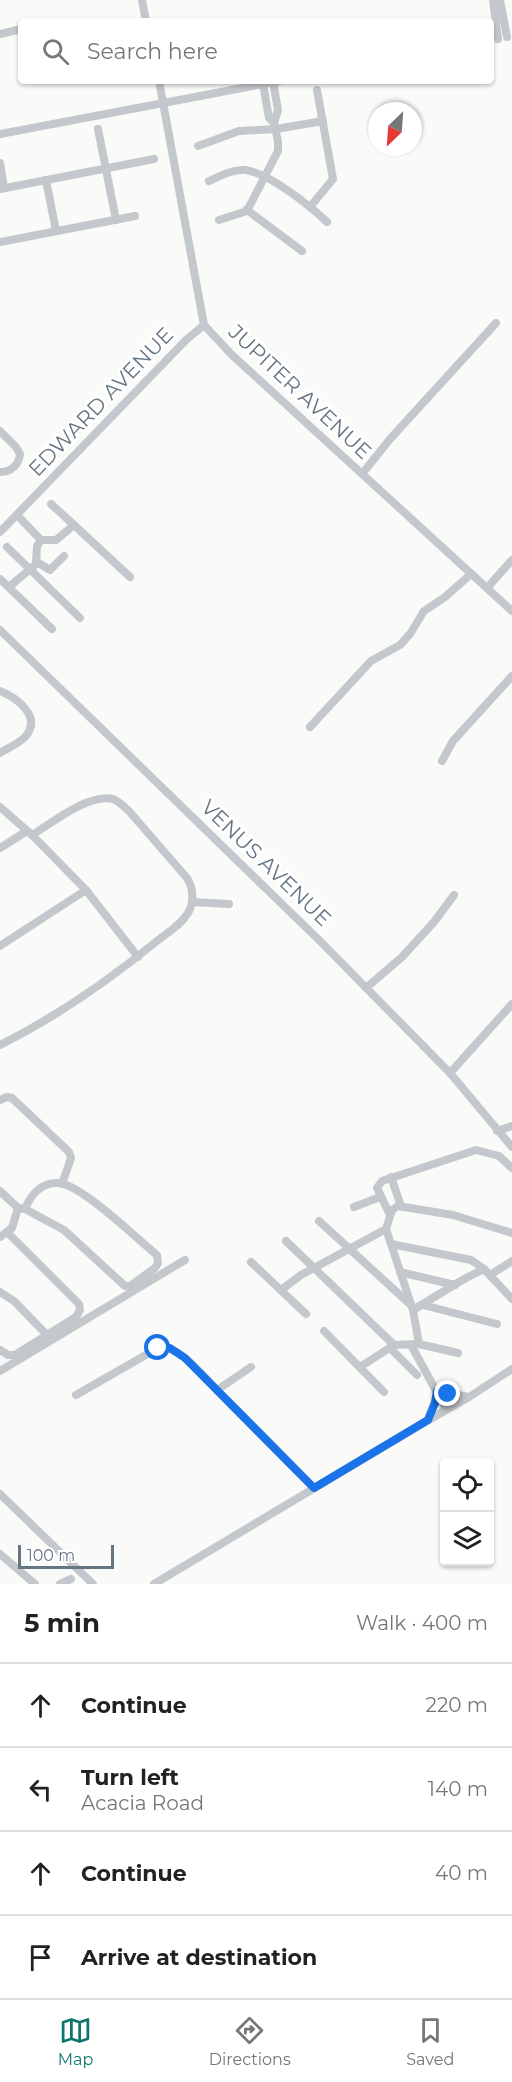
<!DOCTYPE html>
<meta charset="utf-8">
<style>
:root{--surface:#fff;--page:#f2f2f2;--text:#222;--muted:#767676;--line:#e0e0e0;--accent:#0f766e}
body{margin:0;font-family:Montserrat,sans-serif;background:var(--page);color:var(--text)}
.controls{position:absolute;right:18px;bottom:18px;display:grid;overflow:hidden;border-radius:6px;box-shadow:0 2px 4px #0004}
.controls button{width:54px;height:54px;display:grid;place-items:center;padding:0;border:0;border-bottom:2px solid var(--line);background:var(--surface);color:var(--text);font:30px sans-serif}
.compass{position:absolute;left:368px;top:102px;width:54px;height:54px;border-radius:50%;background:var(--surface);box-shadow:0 2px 4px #0004;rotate:205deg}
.scale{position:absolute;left:18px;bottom:15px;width:96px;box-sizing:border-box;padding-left:6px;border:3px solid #657683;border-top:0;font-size:16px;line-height:21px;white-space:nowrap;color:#657683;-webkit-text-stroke:4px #fff;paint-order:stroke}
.stop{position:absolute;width:18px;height:18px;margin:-14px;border:4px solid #1a73e8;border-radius:50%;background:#fff}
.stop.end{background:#1a73e8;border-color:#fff;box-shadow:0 2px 6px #0008}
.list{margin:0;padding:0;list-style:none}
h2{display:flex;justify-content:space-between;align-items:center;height:78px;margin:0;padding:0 24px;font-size:26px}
h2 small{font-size:20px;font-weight:400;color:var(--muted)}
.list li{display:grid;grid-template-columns:39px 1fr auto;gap:18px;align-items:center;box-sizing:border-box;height:84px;padding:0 24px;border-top:2px solid var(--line)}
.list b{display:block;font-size:22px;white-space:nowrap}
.list p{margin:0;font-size:20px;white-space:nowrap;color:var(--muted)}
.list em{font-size:20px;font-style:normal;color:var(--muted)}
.icon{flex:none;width:33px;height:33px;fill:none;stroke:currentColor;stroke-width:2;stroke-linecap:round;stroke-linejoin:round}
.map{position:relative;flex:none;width:512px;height:1584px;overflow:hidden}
.search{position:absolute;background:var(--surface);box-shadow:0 2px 4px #0004;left:18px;right:18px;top:18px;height:66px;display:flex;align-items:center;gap:15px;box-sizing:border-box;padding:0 21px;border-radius:6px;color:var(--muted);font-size:22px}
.sheet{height:414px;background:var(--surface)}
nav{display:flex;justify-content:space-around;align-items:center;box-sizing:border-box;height:84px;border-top:2px solid var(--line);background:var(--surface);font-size:16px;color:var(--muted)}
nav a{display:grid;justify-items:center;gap:3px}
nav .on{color:var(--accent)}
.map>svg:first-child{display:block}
</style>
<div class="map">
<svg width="512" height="1584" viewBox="0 0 512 1584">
<rect width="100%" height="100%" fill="#fafaf8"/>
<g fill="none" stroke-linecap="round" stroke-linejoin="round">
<!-- minor -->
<g stroke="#c3c8cc" stroke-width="8">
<path d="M142 0 146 21"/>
<path d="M493 0 498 39"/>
<path d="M500 0 507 37"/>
<path d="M0 34 21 29"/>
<path d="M159 81 204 325 232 355 512 611"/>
<path d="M273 82 278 110 274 123"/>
<path d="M98 129 116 220"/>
<path d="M0 134 279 81"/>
<path d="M198 146 239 131 276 129 323 121"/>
<path d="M0 163 4 188"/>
<path d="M46 180 56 231"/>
<path d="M209 181C220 176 233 169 245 170 269 173 309 205 327 222"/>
<path d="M0 189 154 159"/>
<path d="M310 207 333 179 317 90"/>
<path d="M247 210 302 251"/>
<path d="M219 220 244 212 249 207 278 151V141L274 123 269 118 263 84"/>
<path d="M0 242 135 216"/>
<path d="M0 431 16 447 20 454C19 465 11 472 0 472"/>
<path d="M362 474 390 439 496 323"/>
<path d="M74 525 130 577"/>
<path d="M0 532 186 340 204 325"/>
<path d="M41 540H56L74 525 51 504"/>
<path d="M7 547 80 618"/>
<path d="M37 562 50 570 64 556"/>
<path d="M0 579 52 629"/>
<path d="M9 587 36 564 37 546 41 540 17 515"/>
<path d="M487 588 512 560"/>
<path d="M0 630 321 942 450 1073 512 1147"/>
<path d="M0 691C17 698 43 717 25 737 18 744 8 748 0 753"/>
<path d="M310 727 371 661 400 645 410 634 424 611 445 597 471 574"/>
<path d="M442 761 453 741 512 676"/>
<path d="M0 807 32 835 86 890 138 957"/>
<path d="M0 848 27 831"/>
<path d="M192 902 229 904"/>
<path d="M0 946 86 890"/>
<path d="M366 988 402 957 434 922 454 895"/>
<path d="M0 1045C56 1017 108 981 157 941 167 933 181 925 188 913 194 903 194 889 187 878L128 810C123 806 119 801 113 799 89 793 52 823 32 835"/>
<path d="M450 1073 512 1004"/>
<path d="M0 1100 7 1097 12 1098 69 1152 71 1158 62 1184"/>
<path d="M497 1131 512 1126"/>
<path d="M391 1177 401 1206"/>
<path d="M0 1191 18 1208 12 1228 0 1237"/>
<path d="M354 1207 380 1197"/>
<path d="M18 1208 25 1209 64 1230 125 1286H130L155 1268 158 1263 157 1255C137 1239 82 1185 59 1183 42 1182 31 1194 25 1209"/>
<path d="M390 1215 377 1188 382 1181 476 1150 499 1156 512 1168"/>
<path d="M319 1221 412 1306"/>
<path d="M386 1229 413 1310 419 1344"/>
<path d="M286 1241 394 1345"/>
<path d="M391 1244 471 1260 484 1269 512 1299"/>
<path d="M251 1262 306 1314"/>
<path d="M400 1272 455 1285"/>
<path d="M490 1275 512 1261"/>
<path d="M281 1290 301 1275 386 1229 392 1210 398 1206 453 1215 512 1233"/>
<path d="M0 1292 14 1301 47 1335"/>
<path d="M423 1305 497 1324"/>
<path d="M413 1310 464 1279 484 1269"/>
<path d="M324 1331 384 1392"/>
<path d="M411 1345 446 1409"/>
<path d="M390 1348 417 1375"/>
<path d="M0 1350 8 1355H15L76 1317 80 1310 79 1304 8 1233"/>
<path d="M251 1367 217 1390 314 1488"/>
<path d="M360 1367 394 1345 419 1344 458 1353"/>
<path d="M0 1371 185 1260"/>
<path d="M437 1391 468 1397"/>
<path d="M76 1395 158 1348C178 1343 204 1377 217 1390"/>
<path d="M428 1419 438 1393"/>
<path d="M0 1494 93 1584"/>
<path d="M0 1554 35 1584"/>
<path d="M60 1584 71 1579"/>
<path d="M154 1584 420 1425 469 1397 512 1369"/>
</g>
</g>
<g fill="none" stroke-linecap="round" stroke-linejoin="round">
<!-- route -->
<path stroke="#1a73e8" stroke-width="8" d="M158 1348H170L185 1358 314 1488 428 1420 435 1403 437 1391 448 1394"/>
</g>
<g text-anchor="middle" stroke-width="6" stroke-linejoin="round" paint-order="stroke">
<!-- street labels -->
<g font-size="21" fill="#657683" stroke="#fff">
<text transform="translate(300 392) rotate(43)" y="7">JUPITER AVENUE</text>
<text transform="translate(101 402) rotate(-46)" y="7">EDWARD AVENUE</text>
<text transform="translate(266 863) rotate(44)" y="7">VENUS AVENUE</text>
</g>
</g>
</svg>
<div class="controls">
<button><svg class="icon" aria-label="locate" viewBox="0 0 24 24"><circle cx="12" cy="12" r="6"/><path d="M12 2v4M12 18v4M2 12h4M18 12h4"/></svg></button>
<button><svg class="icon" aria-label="layers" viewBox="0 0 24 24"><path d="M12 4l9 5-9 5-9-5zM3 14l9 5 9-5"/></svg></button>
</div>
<svg class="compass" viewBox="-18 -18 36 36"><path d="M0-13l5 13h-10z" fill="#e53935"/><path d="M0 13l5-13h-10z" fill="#767676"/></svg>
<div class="scale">100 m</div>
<div class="stop" style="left:158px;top:1348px"></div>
<div class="stop end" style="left:448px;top:1394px"></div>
<div class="search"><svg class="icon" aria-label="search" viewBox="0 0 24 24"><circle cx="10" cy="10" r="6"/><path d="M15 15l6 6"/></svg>Search here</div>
</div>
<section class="sheet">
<h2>5 min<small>Walk · 400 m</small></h2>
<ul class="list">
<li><svg class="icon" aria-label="ahead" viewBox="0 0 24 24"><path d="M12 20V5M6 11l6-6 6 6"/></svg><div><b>Continue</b></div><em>220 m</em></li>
<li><svg class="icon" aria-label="left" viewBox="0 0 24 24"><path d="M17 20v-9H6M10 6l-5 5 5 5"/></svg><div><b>Turn left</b><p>Acacia Road</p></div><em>140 m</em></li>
<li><svg class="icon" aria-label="ahead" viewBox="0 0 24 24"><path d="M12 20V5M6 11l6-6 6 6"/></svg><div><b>Continue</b></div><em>40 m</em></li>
<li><svg class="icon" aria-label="arrive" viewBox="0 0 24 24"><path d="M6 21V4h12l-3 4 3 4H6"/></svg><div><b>Arrive at destination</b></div></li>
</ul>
</section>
<nav>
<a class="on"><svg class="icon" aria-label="map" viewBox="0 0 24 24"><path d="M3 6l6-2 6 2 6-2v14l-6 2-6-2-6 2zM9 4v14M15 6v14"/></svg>Map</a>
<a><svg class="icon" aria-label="directions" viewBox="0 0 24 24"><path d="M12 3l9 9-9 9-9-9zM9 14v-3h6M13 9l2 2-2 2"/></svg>Directions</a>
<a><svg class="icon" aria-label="saved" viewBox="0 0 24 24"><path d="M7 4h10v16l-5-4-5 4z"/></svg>Saved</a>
</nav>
